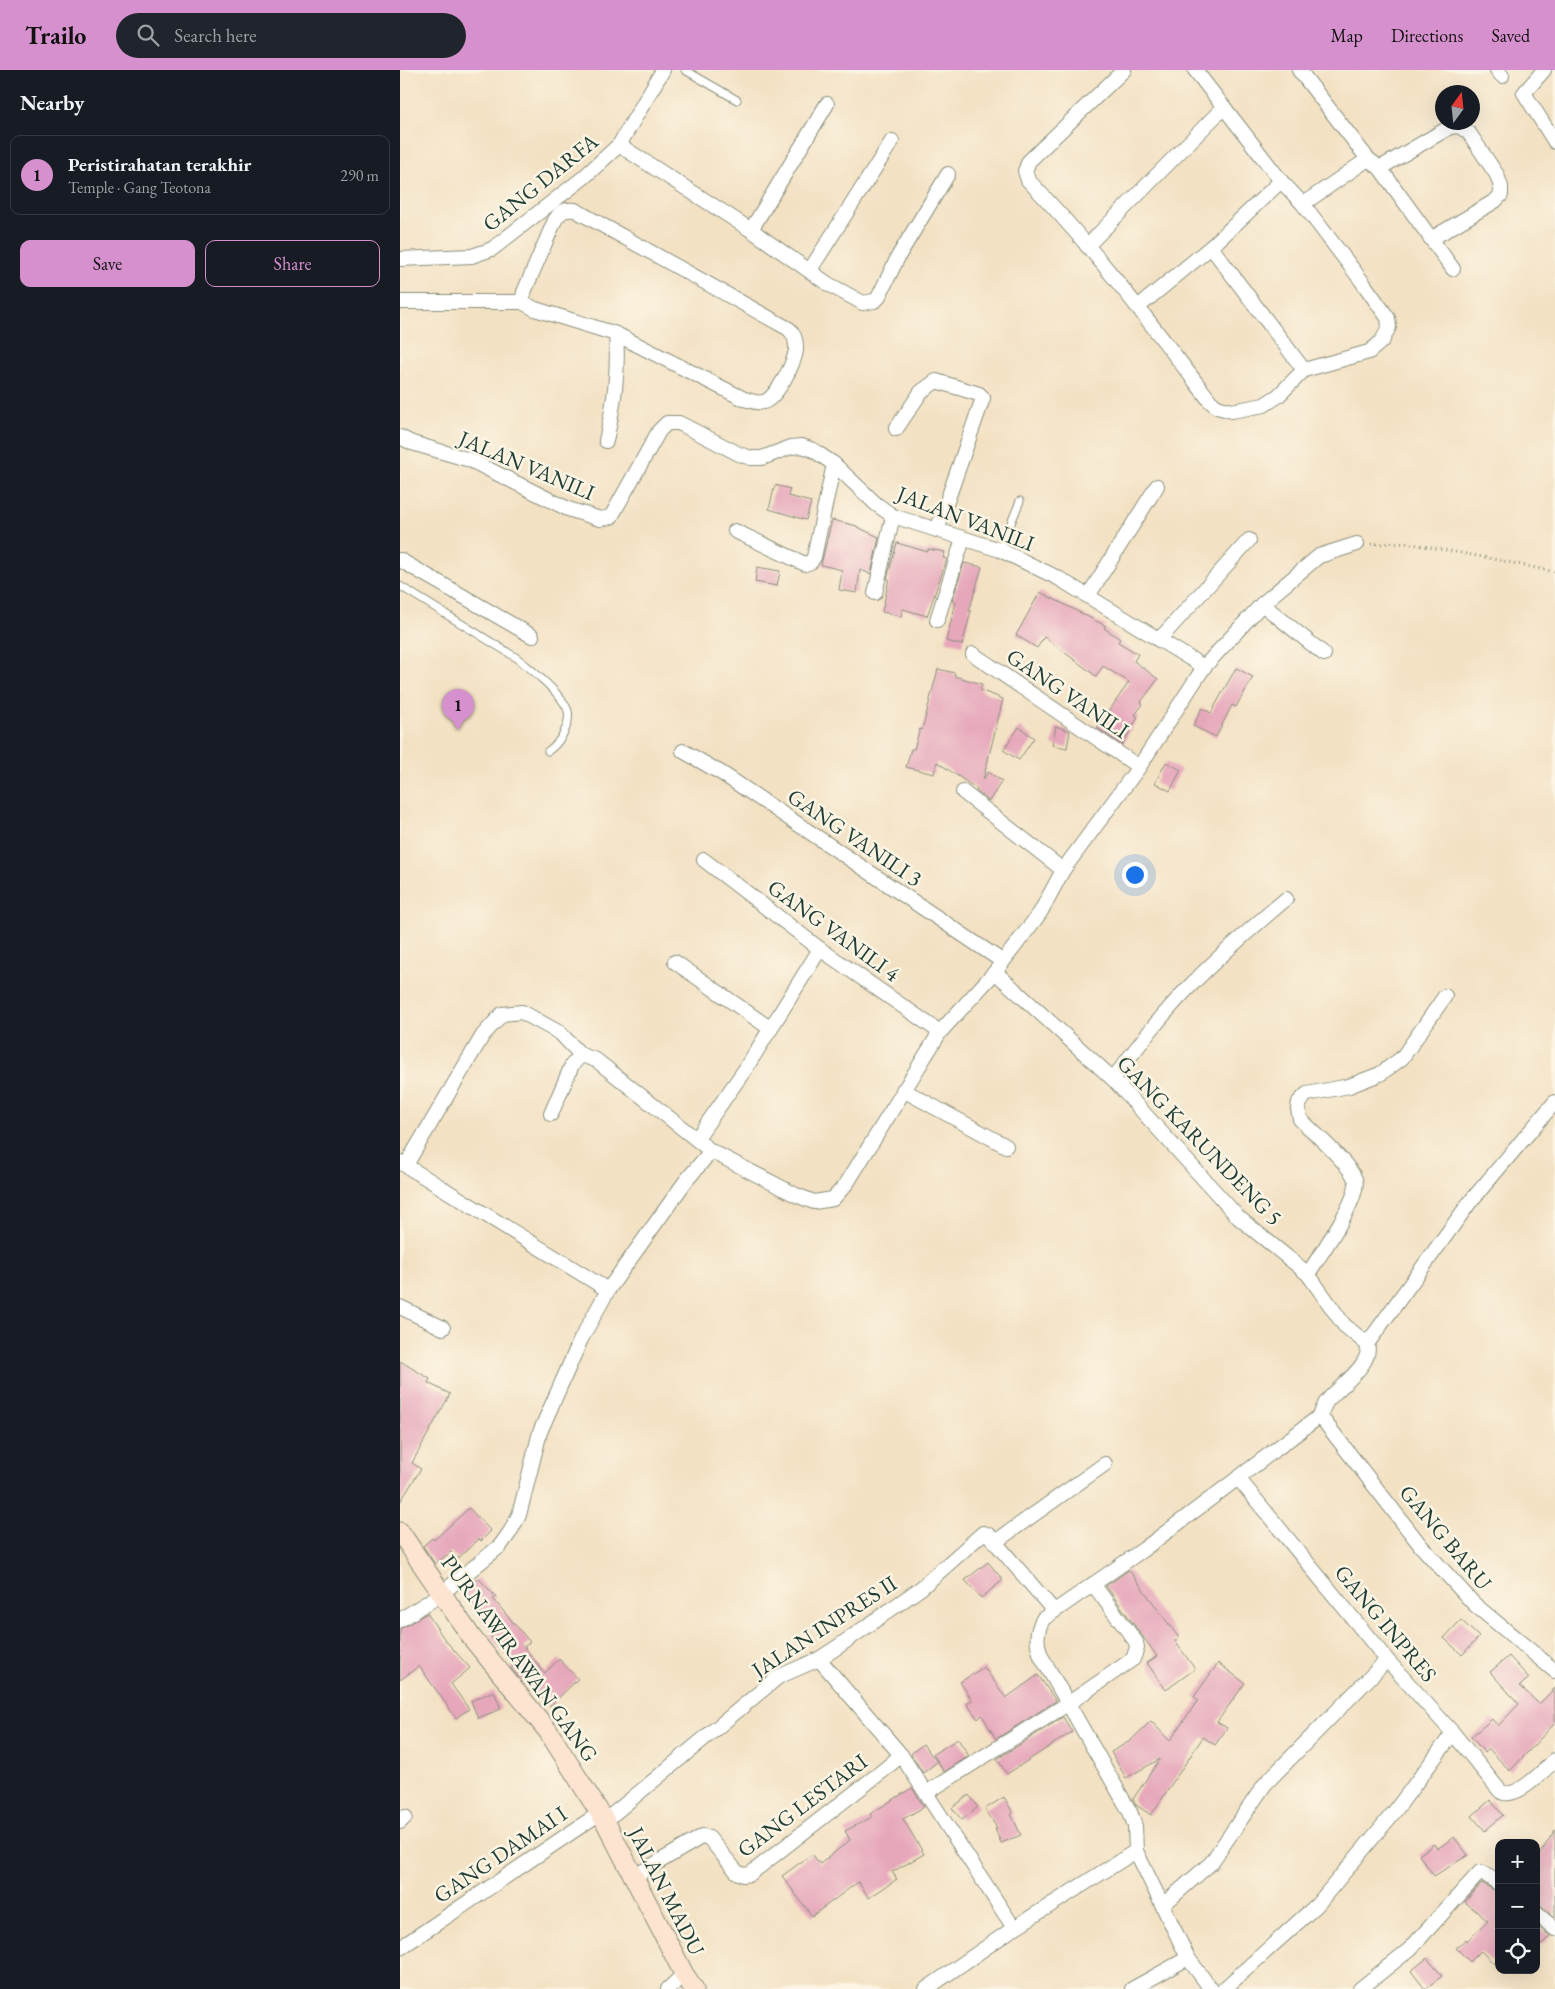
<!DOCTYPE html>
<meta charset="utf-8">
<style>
:root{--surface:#171b24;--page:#20242c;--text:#f1f3f6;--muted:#9ea1a6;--line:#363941;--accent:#d690ce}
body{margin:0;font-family:"EB Garamond",serif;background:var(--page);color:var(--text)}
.controls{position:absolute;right:15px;bottom:15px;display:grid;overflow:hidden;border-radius:10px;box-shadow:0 5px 20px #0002}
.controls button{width:45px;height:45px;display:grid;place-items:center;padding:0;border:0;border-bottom:1px solid var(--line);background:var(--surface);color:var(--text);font:25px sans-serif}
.compass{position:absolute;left:1035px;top:15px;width:45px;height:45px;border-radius:50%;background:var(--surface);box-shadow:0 5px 20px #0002;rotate:15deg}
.you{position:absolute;left:734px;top:804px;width:18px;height:18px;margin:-12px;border:4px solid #fff;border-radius:50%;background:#1a73e8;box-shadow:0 0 0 8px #1a73e833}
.badge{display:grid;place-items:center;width:32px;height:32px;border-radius:50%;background:var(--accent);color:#111;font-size:16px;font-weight:700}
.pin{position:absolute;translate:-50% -41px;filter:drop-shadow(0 1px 2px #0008)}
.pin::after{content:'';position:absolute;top:26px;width:18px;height:15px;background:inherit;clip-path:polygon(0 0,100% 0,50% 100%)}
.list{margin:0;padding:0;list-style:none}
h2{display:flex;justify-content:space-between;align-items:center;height:65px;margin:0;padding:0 20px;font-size:21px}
h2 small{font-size:16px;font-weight:400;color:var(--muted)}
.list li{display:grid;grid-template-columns:32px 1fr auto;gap:15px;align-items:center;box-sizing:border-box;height:80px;margin:0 10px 10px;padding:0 10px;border:1px solid var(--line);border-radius:10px}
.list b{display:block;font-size:19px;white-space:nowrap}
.list p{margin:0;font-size:16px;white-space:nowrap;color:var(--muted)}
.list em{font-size:16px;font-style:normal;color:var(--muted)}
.actions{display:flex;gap:10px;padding:15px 20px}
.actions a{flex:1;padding:11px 0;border:1px solid var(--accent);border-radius:10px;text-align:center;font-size:18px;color:var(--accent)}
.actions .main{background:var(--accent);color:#111}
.icon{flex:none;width:28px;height:28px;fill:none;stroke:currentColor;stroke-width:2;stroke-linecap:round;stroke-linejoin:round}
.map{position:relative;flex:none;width:1155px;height:1919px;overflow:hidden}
header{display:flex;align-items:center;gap:30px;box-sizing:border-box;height:70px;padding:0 25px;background:var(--accent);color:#111}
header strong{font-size:24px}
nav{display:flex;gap:28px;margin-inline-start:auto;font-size:18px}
.search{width:350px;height:45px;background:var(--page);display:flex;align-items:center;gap:12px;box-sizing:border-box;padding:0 18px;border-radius:28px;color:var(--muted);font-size:19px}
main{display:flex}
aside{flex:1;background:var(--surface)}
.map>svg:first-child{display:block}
</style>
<header>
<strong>Trailo</strong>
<div class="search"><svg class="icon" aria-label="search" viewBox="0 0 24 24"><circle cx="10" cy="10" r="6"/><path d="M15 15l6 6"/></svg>Search here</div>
<nav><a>Map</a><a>Directions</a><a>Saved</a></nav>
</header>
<main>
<aside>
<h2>Nearby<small></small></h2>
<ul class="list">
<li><span class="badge">1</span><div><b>Peristirahatan terakhir</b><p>Temple · Gang Teotona</p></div><em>290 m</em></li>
</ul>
<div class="actions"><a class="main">Save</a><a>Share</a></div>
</aside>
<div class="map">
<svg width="1155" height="1919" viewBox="0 0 1155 1919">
<rect width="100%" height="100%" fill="#fcf5e5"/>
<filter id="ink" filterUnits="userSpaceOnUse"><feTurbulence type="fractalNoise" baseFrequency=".02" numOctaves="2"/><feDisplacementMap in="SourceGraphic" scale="10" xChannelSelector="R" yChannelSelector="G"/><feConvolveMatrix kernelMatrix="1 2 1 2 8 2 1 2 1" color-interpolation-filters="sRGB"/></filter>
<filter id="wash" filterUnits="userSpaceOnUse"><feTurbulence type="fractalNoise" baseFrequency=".0096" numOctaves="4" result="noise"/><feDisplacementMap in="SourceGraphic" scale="20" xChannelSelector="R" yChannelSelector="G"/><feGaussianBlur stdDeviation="1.12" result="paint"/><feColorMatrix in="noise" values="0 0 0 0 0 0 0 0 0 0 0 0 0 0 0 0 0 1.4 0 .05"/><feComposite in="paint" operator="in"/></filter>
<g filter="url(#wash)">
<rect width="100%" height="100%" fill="#f3e1c3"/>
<g id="blocks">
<!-- building -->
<g fill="#e6a7bb">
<path d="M375 415 390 419 388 426 411 432 406 450 369 439Z"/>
<path d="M432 450 457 456V457L479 467 471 504 460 500 457 523 439 520 442 500 421 495Z"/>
<path d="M497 473 528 482V479L545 482 543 488 547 489 527 546 503 539 501 546 482 542 489 509H487Z"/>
<path d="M564 493 582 497 569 541H571L562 575 546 571 556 532 552 531Z"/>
<path d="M357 497 380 501 377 516 355 512Z"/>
<path d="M640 522 706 556 704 558 720 569 718 572 738 584 734 591 758 609 741 632 743 634 735 645 738 647 722 675 697 658 729 612 703 596 696 606 644 567 637 578 616 565Z"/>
<path d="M836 598 853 607 836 637 832 635 816 667 793 656 802 638 811 643Z"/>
<path d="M538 599 555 603 554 606 582 614 580 620 603 629 583 710 588 702 602 711 589 731 576 721 577 719 537 692 534 704 506 697 511 679H514L520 659 522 660Z"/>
<path d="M656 656 670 661 667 678 652 675Z"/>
<path d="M619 657 634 668 619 690 603 680Z"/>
<path d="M766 692 781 700 770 721 755 713Z"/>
<path d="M0 1291 30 1309 28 1313 50 1324 12 1393 21 1399 0 1432Z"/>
<path d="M69 1438 91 1461 81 1471 79 1469 57 1489 51 1482 35 1494 23 1476 32 1468 34 1470Z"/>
<path d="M588 1492 603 1510 581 1528 565 1510Z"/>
<path d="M729 1500 779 1568 775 1571 795 1599 766 1620 747 1593 757 1586 706 1516Z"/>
<path d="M78 1508 96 1527 93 1529 130 1572 124 1577 145 1603 159 1589 178 1609 150 1636 124 1609 122 1611 111 1598 115 1595 90 1566 93 1563 80 1548 84 1545 63 1524Z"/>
<path d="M27 1543 45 1570 70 1598 51 1614 69 1639 56 1648 19 1596 0 1610V1559Z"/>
<path d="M1061 1550 1079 1567 1062 1585 1044 1568Z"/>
<path d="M1109 1586 1129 1608 1120 1616 1139 1634 1155 1618V1653L1110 1701 1089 1679 1085 1683 1071 1667 1092 1649 1098 1656 1119 1634 1090 1602Z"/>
<path d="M818 1593 845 1613 817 1652 827 1658 815 1675 803 1667 751 1745 736 1735 733 1729 760 1689 726 1708 711 1682 730 1671 751 1651 770 1671 798 1630 794 1627Z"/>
<path d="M584 1597 606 1628 638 1605 656 1631 596 1669 582 1645 578 1649 567 1634 572 1630 560 1612Z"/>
<path d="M94 1621 101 1639 78 1648 71 1631Z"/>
<path d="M663 1647 672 1662 607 1704 597 1689Z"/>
<path d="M558 1669 569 1686 544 1702 533 1684Z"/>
<path d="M523 1674 537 1692 523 1703 511 1684Z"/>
<path d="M512 1718 524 1737 503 1749 524 1784 492 1802 497 1809 469 1828 458 1812 412 1846 382 1806 412 1784 420 1794 450 1770 445 1761 472 1747 470 1744Z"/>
<path d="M569 1725 578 1737 562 1750 552 1738Z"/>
<path d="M604 1727 613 1743 611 1744 621 1765 601 1773 595 1759 597 1758 585 1739Z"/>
<path d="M1090 1730 1103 1745 1085 1761 1072 1746Z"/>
<path d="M1155 1760V1848L1142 1836 1136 1834V1790Z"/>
<path d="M1054 1767 1068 1785 1034 1806 1019 1785 1034 1774 1037 1779Z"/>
<path d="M1082 1813 1099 1823V1899L1081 1881 1070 1892 1056 1878 1066 1869 1067 1871 1088 1851 1065 1832Z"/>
<path d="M1136 1855 1150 1866 1136 1880Z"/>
<path d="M1027 1888 1042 1906 1025 1919 1011 1901Z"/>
</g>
</g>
</g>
<g filter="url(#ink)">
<use href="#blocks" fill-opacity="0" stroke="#898f7c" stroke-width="1"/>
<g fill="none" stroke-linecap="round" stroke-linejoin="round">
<!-- lane casing -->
<g stroke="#898f7c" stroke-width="9">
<g id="lane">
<path d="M285 0 337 30"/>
<path d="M600 480 620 431"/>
<path d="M0 516 117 588C130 598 163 625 168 641 171 655 159 674 148 681"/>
</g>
</g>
<!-- street casing -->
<g stroke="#898f7c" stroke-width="16">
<g id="street">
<path d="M724 0 629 91 625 101 628 110C694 178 752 255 810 331L817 337 832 341 864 335 878 326 904 300 969 282 982 271 989 257 988 248 961 210 903 134 881 111 795 0"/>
<path d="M899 0 968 89"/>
<path d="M1097 0 1102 6"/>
<path d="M1144 0 1124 23 1155 72"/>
<path d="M219 75 351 160 428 214 463 233 474 231 478 228 499 185 548 104"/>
<path d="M980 98 1050 57 1059 56 1069 63 1097 105 1101 117V125L1095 131 1031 169"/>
<path d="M903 134 968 89 980 98 1053 199"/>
<path d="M351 160 427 34"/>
<path d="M687 176 824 37"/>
<path d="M811 177 904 300"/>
<path d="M0 189 72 186 92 179 183 108 219 75 263 0"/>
<path d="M410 200 492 71"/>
<path d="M0 232H122"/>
<path d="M738 237 811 177 881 111"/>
<path d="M496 359 521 322 536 311 579 324 583 328 537 460"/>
<path d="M0 367 12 373 70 390 168 439 200 449 211 447 259 361 267 353H279L339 384 351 388H362L391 377 402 376 413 380 434 394 476 434 493 446 600 480 658 508 804 597"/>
<path d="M206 371C214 334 219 302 216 264L135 239 122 232 124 222 155 150C161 141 164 139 175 140L389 259C394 265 396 269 396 277 397 289 376 330 363 332 357 334 350 330 344 329L216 264"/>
<path d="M335 461 405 494 411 492 414 487 434 394"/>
<path d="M0 490 132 566"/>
<path d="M475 523 493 446"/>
<path d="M688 526 757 416"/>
<path d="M862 534 924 584"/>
<path d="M537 550 563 469"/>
<path d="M759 570 849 470"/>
<path d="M573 584 739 697"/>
<path d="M283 681 323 704 602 891"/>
<path d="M563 722 663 800"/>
<path d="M304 790 420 879 540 962"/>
<path d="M275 892 371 959"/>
<path d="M595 902 713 1009 838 1147 908 1204 944 1255 967 1274"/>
<path d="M713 1009C738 976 763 943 792 914 821 884 854 856 886 829"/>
<path d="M503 1020 606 1076"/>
<path d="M151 1044 172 995 181 985 196 990 311 1081 396 1125 414 1132 433 1129 447 1113 540 962 595 902 640 843 663 800 739 697 804 597 862 534 919 486 957 474"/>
<path d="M297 1068 346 998 420 879"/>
<path d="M0 1092 208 1220"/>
<path d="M6 1095 83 965 102 944 122 942 160 963 181 985"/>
<path d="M908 1204C919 1186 962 1127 955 1109 948 1092 914 1063 900 1049L898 1039 899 1032 907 1024 949 1016 980 1004 1002 988 1045 926"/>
<path d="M0 1237 43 1258"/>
<path d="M920 1346 1021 1476 1074 1534 1155 1601"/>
<path d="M838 1408 987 1590 1053 1663 1100 1721C1115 1732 1144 1700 1155 1690"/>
<path d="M595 1472 705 1394"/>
<path d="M0 1550 41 1524 100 1476 110 1462 119 1445 140 1362 181 1269 208 1220 285 1112 311 1081"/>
<path d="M419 1589 501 1685 614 1858"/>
<path d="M526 1723 669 1633 733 1589 737 1578 736 1572 693 1514"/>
<path d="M205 1751 378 1607 419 1589 436 1578 521 1518 583 1463 589 1465 654 1541"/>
<path d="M0 1752 5 1747"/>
<path d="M233 1807 303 1766 309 1768 337 1802 343 1805 350 1804 485 1699 501 1685"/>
<path d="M763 1835 811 1793 865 1714 987 1590"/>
<path d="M1136 1843 1155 1859"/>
<path d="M0 1878 200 1743"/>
<path d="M268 1919 284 1904"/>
<path d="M526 1919 614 1858 736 1781"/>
<path d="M732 1919 788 1888"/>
<path d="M811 1919 788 1888 736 1781 735 1756 730 1742 641 1586C636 1572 636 1562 643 1549L744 1479 920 1346C922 1341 924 1335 927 1331 938 1317 974 1294 967 1274L1070 1132 1155 1032"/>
<path d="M824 1919 917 1835 995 1741 1053 1663"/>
<path d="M960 1919 1010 1879 1080 1802 1085 1804 1099 1814"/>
</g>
</g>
<!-- secondary casing -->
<g stroke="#898f7c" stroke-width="21">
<path id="secondary" d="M0 1462 72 1568 148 1661 205 1751 284 1904 294 1919"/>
</g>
<!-- path -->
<path stroke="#898f7c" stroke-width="3" stroke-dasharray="1 4" stroke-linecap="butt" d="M971 474 1006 473 1094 489 1155 502"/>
<!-- lane -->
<use href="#lane" stroke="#fff" stroke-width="7"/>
<!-- street -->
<use href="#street" stroke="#fff" stroke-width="14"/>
<!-- secondary -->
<use href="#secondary" stroke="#fde4d1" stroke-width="19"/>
</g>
</g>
<g text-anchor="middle" stroke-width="5" stroke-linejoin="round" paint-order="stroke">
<!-- street labels -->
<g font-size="22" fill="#1f3d34" stroke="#fcf5e5">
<text transform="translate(140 112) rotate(-39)" y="8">GANG DARFA</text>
<text transform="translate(127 395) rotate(23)" y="8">JALAN VANILI</text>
<text transform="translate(566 448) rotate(21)" y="8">JALAN VANILI</text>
<text transform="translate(668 623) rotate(34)" y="8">GANG VANILI</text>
<text transform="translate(455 767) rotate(34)" y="8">GANG VANILI 3</text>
<text transform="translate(434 860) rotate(36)" y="8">GANG VANILI 4</text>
<text transform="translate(800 1070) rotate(46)" y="8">GANG KARUNDENG 5</text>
<text transform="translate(1046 1467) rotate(50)" y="8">GANG BARU</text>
<text transform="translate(986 1553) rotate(50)" y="8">GANG INPRES</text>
<text transform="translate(424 1556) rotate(-33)" y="8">JALAN INPRES II</text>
<text transform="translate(120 1588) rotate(54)" y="8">PURNAWIRAWAN GANG</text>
<text transform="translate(402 1735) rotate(-37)" y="8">GANG LESTARI</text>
<text transform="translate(100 1784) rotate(-34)" y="8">GANG DAMAI I</text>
<text transform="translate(267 1821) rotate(63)" y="8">JALAN MADU</text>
</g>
</g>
</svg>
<div class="controls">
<button>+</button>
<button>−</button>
<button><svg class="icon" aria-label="locate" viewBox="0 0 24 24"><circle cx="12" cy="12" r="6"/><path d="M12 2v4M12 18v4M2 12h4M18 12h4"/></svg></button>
</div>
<svg class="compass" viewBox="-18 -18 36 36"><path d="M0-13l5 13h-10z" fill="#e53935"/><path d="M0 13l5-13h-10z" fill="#9ea1a6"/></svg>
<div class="you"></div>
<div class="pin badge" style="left:58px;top:660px">1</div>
</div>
</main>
